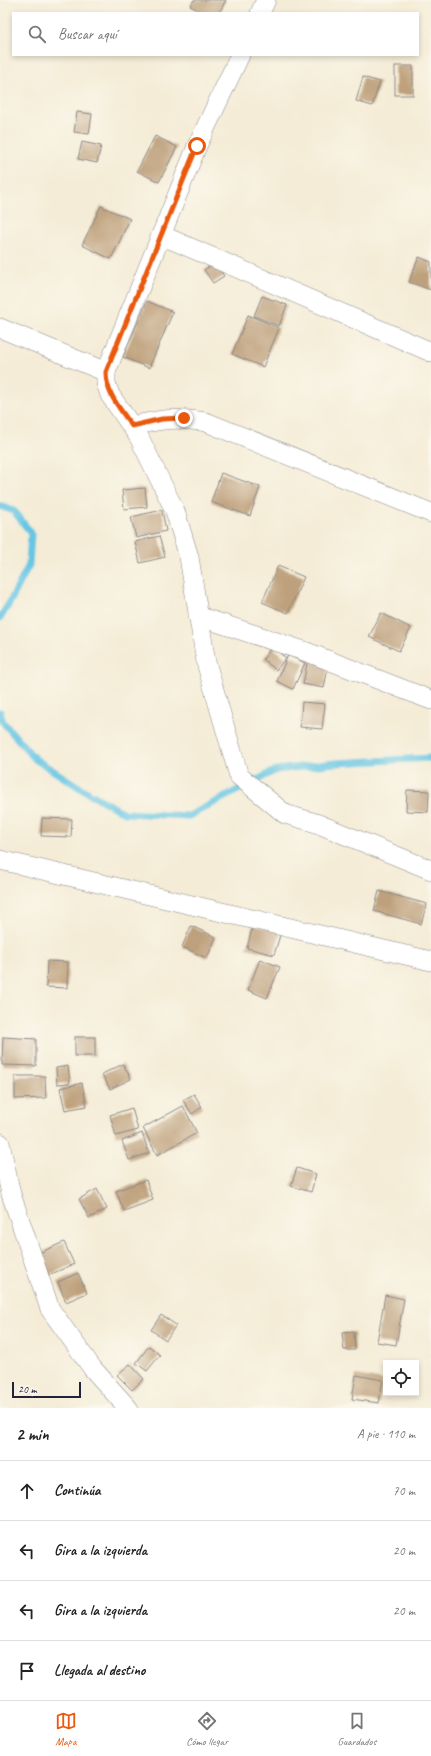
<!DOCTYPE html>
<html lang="es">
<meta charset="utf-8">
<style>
:root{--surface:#fff;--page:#f2f2f2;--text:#222;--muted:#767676;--line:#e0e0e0;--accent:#ea580c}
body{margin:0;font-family:Caveat,sans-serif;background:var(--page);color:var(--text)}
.controls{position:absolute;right:12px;bottom:12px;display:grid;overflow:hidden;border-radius:0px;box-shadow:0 2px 6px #0003}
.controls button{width:36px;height:36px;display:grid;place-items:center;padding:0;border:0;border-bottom:1px solid var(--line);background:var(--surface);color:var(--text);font:20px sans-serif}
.scale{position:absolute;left:12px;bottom:10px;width:69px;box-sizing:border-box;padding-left:4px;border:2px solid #22223b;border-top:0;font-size:11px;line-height:14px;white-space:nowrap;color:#22223b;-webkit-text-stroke:3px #fbf7ec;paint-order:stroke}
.stop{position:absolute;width:12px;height:12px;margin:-9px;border:3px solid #ea580c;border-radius:50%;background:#fff}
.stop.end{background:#ea580c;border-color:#fff;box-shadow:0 1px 4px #0008}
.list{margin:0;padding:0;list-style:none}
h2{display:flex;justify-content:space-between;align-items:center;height:52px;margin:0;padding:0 16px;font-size:17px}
h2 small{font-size:13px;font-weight:400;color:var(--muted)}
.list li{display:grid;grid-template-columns:26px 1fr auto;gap:12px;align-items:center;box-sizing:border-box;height:60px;padding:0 16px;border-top:1px solid var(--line)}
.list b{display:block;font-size:15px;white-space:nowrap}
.list em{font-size:13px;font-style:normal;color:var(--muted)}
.icon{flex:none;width:22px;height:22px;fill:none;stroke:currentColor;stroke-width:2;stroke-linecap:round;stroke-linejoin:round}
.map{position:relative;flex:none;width:431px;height:1408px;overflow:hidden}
.search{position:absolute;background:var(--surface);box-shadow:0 2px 6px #0003;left:12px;right:12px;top:12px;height:44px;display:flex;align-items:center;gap:10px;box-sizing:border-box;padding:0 14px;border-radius:0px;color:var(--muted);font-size:15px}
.sheet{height:292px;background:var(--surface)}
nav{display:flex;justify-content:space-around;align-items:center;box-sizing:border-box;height:56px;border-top:1px solid var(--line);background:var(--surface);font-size:11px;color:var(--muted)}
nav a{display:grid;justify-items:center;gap:2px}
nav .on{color:var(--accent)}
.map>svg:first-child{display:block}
</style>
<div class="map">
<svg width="431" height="1408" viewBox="0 0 431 1408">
<rect width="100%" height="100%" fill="#fbf7ec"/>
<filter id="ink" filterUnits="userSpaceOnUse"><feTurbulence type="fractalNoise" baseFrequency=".025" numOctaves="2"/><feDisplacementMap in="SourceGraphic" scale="8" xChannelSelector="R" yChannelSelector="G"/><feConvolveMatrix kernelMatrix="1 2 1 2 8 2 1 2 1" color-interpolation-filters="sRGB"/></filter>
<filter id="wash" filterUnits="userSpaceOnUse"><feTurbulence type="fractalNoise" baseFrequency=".012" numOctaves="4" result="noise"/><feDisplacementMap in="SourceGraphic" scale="16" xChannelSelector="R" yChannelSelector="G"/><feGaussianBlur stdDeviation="0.9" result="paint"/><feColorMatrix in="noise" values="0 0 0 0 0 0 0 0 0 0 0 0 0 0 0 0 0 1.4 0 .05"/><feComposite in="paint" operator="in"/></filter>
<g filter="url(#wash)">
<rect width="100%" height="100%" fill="#f4ecd6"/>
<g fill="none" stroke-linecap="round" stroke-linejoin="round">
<!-- stream -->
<g stroke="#66c6e4" stroke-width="7">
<path d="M0 506 14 511 31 533 29 565 9 604 0 618"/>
<path d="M0 712 3 722 35 759 82 789 124 813 189 816 276 770 335 763 431 758"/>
</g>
</g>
<g id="blocks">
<!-- building -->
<g fill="#bea07c">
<path d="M194 0H226L219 13H205L190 6Z"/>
<rect x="395" y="66" width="18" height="29"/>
<path d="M363 77 380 82 372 106 356 101Z"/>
<path d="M77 112 92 114 89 134 74 132Z"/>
<path d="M155 136 177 147 159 182 137 171Z"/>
<path d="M82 142 101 146 97 163 78 159Z"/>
<path d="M101 206 130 219 111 259 82 245Z"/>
<path d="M419 257 431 262V290L409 282Z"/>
<path d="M215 263 224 276 213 283 204 270Z"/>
<path d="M262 296 287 305 279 326 254 316Z"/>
<path d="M147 301 173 312 149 368 123 357Z"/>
<path d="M248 315 279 328 263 367 232 354Z"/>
<path d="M221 473 260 487 250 516 211 502Z"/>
<path d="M145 488 147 507 124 509 122 490Z"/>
<path d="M162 510 166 531 136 538 131 517Z"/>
<path d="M159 536 165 557 140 563 135 542Z"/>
<path d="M278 566 304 577 288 613 262 602Z"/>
<path d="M381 613 411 628 399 651 369 637Z"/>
<path d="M272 647 286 658 276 670 263 659Z"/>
<path d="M288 655 305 663 293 689 277 681Z"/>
<path d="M308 658 329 662 324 688 303 684Z"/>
<path d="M302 702 325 704 322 729 300 727Z"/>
<path d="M407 790 429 791 428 812 406 811Z"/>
<path d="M42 818 72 819 71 837 41 836Z"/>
<path d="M379 891 427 904 421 924 374 911Z"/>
<path d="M253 925 281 932 274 955 247 948Z"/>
<path d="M191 926 216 937 207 958 182 947Z"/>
<path d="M260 959 280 967 267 998 248 990Z"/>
<path d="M47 961 68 962 67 988 46 987Z"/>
<path d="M3 1037 36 1039V1066L2 1065Z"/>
<rect x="75" y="1037" width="20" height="19"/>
<path d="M123 1064 131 1079 110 1089 102 1074Z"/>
<path d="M68 1066 70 1083 57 1084 56 1068Z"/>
<path d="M15 1076H45L46 1098 15 1099Z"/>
<path d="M82 1083 87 1106 65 1110 60 1088Z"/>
<path d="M194 1094 202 1107 192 1114 183 1100Z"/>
<path d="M183 1106 197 1133 157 1155 143 1128Z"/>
<path d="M132 1108 138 1130 116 1136 110 1115Z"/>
<path d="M142 1133 149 1153 129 1160 122 1141Z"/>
<path d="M297 1168 316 1174 311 1192 291 1186Z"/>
<path d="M146 1180 153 1200 124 1211 116 1191Z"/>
<path d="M97 1189 107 1209 89 1218 79 1199Z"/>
<path d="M64 1242 74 1264 49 1275 39 1253Z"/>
<path d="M78 1273 87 1293 66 1302 58 1282Z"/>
<path d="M385 1295 404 1299 396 1345 377 1342Z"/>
<path d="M161 1315 176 1325 166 1340 151 1330Z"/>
<path d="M354 1332 355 1350H344L342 1333Z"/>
<path d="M149 1346 160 1355 147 1371 136 1363Z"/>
<path d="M130 1364 144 1379 132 1390 117 1375Z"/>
<path d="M356 1375 383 1380 379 1403 352 1399Z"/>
</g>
</g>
</g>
<g filter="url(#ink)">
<use href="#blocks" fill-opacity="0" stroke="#8b8788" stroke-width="1"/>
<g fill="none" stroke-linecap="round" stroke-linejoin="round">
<!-- street casing -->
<g stroke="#8b8788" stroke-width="20">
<g id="street">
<path d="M260 13 266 0"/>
<path d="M161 235 431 352"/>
<path d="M0 328 106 372V383L110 395 139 437 175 511 189 557 206 662 239 776 285 814 316 823 431 870"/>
<path d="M106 372 197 146 240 55"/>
<path d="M132 426C161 419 177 417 206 422L431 513"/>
<path d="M198 616 307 652 431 700"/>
<path d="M0 860 431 961"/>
<path d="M0 1143 11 1194 50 1309 93 1369 128 1408"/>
</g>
</g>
<!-- street -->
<use href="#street" stroke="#fff" stroke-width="19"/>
</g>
</g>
<g fill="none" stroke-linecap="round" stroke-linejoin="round" filter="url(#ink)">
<!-- route -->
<path stroke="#ea580c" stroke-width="5" d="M184 418 162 419 132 426C120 408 106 394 106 372L197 146"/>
</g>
</svg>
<div class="controls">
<button><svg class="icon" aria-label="locate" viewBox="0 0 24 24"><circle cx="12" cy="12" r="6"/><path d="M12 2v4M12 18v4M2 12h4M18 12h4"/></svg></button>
</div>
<div class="scale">20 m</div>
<div class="stop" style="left:197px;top:146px"></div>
<div class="stop end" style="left:184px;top:418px"></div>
<div class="search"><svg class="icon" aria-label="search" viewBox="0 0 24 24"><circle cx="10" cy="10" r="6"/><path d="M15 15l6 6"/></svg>Buscar aquí</div>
</div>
<section class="sheet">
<h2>2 min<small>A pie · 110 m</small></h2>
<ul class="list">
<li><svg class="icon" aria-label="ahead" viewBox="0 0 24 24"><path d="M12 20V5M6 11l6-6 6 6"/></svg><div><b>Continúa</b></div><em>70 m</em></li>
<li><svg class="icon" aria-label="left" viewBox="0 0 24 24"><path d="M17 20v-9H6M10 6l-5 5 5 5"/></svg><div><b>Gira a la izquierda</b></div><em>20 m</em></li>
<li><svg class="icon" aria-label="left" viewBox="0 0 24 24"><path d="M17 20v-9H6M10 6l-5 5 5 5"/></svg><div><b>Gira a la izquierda</b></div><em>20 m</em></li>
<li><svg class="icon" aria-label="arrive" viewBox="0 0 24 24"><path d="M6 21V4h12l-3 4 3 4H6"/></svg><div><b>Llegada al destino</b></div></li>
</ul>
</section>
<nav>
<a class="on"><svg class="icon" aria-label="map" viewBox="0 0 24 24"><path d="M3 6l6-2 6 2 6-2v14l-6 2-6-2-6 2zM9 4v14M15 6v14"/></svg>Mapa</a>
<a><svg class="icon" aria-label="directions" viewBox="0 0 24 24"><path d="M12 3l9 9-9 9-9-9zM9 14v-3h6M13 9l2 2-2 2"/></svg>Cómo llegar</a>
<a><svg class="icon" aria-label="saved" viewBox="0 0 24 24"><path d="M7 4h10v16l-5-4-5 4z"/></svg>Guardados</a>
</nav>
